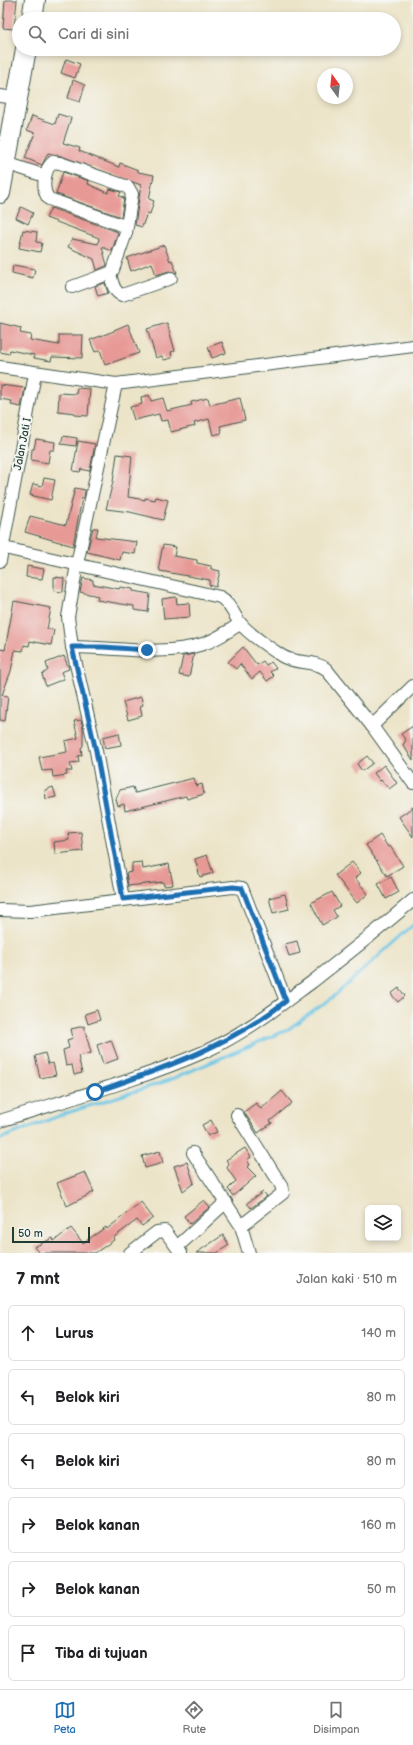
<!DOCTYPE html>
<html lang="id">
<meta charset="utf-8">
<style>
:root{--surface:#fff;--page:#f6f6f6;--text:#202124;--muted:#757577;--line:#e0e0e0;--accent:#1f6fb2}
body{margin:0;font-family:"Balsamiq Sans",sans-serif;background:var(--page);color:var(--text)}
.controls{position:absolute;right:12px;bottom:12px;display:grid;overflow:hidden;border-radius:6px;box-shadow:0 2px 6px #0003}
.controls button{width:36px;height:36px;display:grid;place-items:center;padding:0;border:0;border-bottom:1px solid var(--line);background:var(--surface);color:var(--text);font:20px sans-serif}
.compass{position:absolute;left:317px;top:68px;width:36px;height:36px;border-radius:50%;background:var(--surface);box-shadow:0 2px 6px #0003;rotate:345deg}
.scale{position:absolute;left:12px;bottom:10px;width:78px;box-sizing:border-box;padding-left:4px;border:2px solid #1f3d34;border-top:0;font-size:11px;line-height:14px;white-space:nowrap;color:#1f3d34;-webkit-text-stroke:3px #f6f6f2;paint-order:stroke}
.stop{position:absolute;width:12px;height:12px;margin:-9px;border:3px solid #1f6fb2;border-radius:50%;background:#fff}
.stop.end{background:#1f6fb2;border-color:#fff;box-shadow:0 1px 4px #0008}
.list{margin:0;padding:0;list-style:none}
h2{display:flex;justify-content:space-between;align-items:center;height:52px;margin:0;padding:0 16px;font-size:17px}
h2 small{font-size:13px;font-weight:400;color:var(--muted)}
.list li{display:grid;grid-template-columns:26px 1fr auto;gap:12px;align-items:center;box-sizing:border-box;height:56px;margin:0 8px 8px;padding:0 8px;border:1px solid var(--line);border-radius:6px}
.list b{display:block;font-size:15px;white-space:nowrap}
.list em{font-size:13px;font-style:normal;color:var(--muted)}
.icon{flex:none;width:22px;height:22px;fill:none;stroke:currentColor;stroke-width:2;stroke-linecap:round;stroke-linejoin:round}
.map{position:relative;flex:none;width:413px;height:1253px;overflow:hidden}
.search{position:absolute;background:var(--surface);box-shadow:0 2px 6px #0003;left:12px;right:12px;top:12px;height:44px;display:flex;align-items:center;gap:10px;box-sizing:border-box;padding:0 14px;border-radius:22px;color:var(--muted);font-size:15px}
.sheet{height:436px;background:var(--surface)}
nav{display:flex;justify-content:space-around;align-items:center;box-sizing:border-box;height:56px;border-top:1px solid var(--line);background:var(--surface);font-size:11px;color:var(--muted)}
nav a{display:grid;justify-items:center;gap:2px}
nav .on{color:var(--accent)}
.map>svg:first-child{display:block}
</style>
<div class="map">
<svg width="413" height="1253" viewBox="0 0 413 1253">
<rect width="100%" height="100%" fill="#f6f6f2"/>
<filter id="ink" filterUnits="userSpaceOnUse"><feTurbulence type="fractalNoise" baseFrequency=".025" numOctaves="2"/><feDisplacementMap in="SourceGraphic" scale="8" xChannelSelector="R" yChannelSelector="G"/><feConvolveMatrix kernelMatrix="1 2 1 2 8 2 1 2 1" color-interpolation-filters="sRGB"/></filter>
<filter id="wash" filterUnits="userSpaceOnUse"><feTurbulence type="fractalNoise" baseFrequency=".012" numOctaves="4" result="noise"/><feDisplacementMap in="SourceGraphic" scale="16" xChannelSelector="R" yChannelSelector="G"/><feGaussianBlur stdDeviation="0.9" result="paint"/><feColorMatrix in="noise" values="0 0 0 0 0 0 0 0 0 0 0 0 0 0 0 0 0 1.4 0 .05"/><feComposite in="paint" operator="in"/></filter>
<g filter="url(#wash)">
<rect width="100%" height="100%" fill="#ece4c8"/>
<g fill="none" stroke-linecap="round" stroke-linejoin="round">
<!-- stream -->
<path stroke="#67c4e5" stroke-width="3" d="M0 1139 64 1114 167 1081 287 1030 332 998 413 925"/>
</g>
<g id="blocks">
<!-- building -->
<g fill="#e79995">
<path d="M5 0H17L14 29 3 28Z"/>
<path d="M66 59 80 64 75 78 61 73Z"/>
<path d="M73 80 85 85 80 102 68 98Z"/>
<path d="M58 114 71 118 63 143 80 148 79 151 119 167 120 163 138 170V172L154 175 149 199 154 201 150 214 147 213 142 227 135 225 141 185 61 156 48 153 42 165 25 158 35 133 27 130 32 116 55 124Z"/>
<path d="M63 172 89 181 88 184 108 193 110 189 121 192 119 196 124 198 121 217 56 194Z"/>
<path d="M21 207 33 213 28 224 16 218Z"/>
<path d="M51 208 118 232 112 251 102 247 107 265 106 266 97 270 94 259 68 247 72 239 98 244 99 238 46 218Z"/>
<path d="M23 230 37 232 36 242 42 243 40 252 19 248Z"/>
<path d="M164 245 170 261 172 260 177 273 169 271 156 275 152 263 131 271 127 258Z"/>
<path d="M13 265 35 269 33 278 12 273Z"/>
<path d="M105 283 108 293 98 296 95 286Z"/>
<path d="M0 323 21 328 20 333 31 335 30 340 59 345V335H83L82 358 52 357 51 361 34 358V355L10 350 9 354 0 352Z"/>
<path d="M167 323 175 351 171 352 172 358 164 360 162 356 156 358 147 329Z"/>
<path d="M128 324 139 353 105 365 100 350 95 352 90 340 114 331V330Z"/>
<path d="M222 342 226 353 212 358 208 347Z"/>
<path d="M0 385 25 388 21 407 11 405 12 401 0 399Z"/>
<path d="M77 388 90 389 88 416 75 415V413L58 411 59 393 76 394Z"/>
<path d="M149 395 151 401 163 398 167 411 192 405 191 402 208 398 210 405 240 398 245 420 220 426 222 433 213 435 209 419 194 423 195 426 171 432 168 420 161 421 159 414 134 420 130 407 142 404 141 397Z"/>
<path d="M63 436 77 438 76 446 61 444Z"/>
<path d="M36 439 55 442 54 450H50L48 463 31 460 32 449H34Z"/>
<path d="M78 441 95 444 90 471 81 469 80 472 73 471Z"/>
<path d="M117 454 132 456 128 497 145 500V498L155 500 156 497 168 500 163 520 130 512 106 509 113 482Z"/>
<path d="M44 478 55 480 51 500 30 495 33 484 42 486Z"/>
<path d="M75 488 85 490 84 498H82L73 546 25 532 30 516 66 525Z"/>
<path d="M93 528H98L96 537 137 542 135 554 122 552 120 560 87 552Z"/>
<path d="M163 545 176 547 174 556 197 560V563L211 566V569L220 571 216 587 209 585 210 580 160 571 159 565Z"/>
<path d="M27 566 44 569 42 579 26 577Z"/>
<path d="M54 577 64 578 63 592 54 591Z"/>
<path d="M83 578 93 580V584L119 589 120 587 133 589V591L150 594 148 612 134 610V606L97 600 98 596 80 592Z"/>
<path d="M176 597 177 604 189 603 190 617 164 619 162 599Z"/>
<path d="M14 601 51 608 47 629 54 630 51 645 30 641 29 646 24 645 23 651 15 650 11 671 2 695 8 696 5 721 0 720V649L5 650Z"/>
<path d="M243 647 257 665 263 661 266 665 271 662 276 668 270 672 274 676 267 681 260 672 252 679 240 664 236 669 228 662Z"/>
<path d="M194 654 189 677 179 675 183 656Z"/>
<path d="M64 656 69 669 61 672 64 679 46 686 42 675 48 670 46 663Z"/>
<path d="M141 697 143 705 140 706 142 716 128 720 123 702Z"/>
<path d="M81 720 83 728V746L81 748 82 755 78 756 79 762 70 763 72 771H66L67 775 53 777 52 770 42 771 39 757 67 752 65 741 78 738 74 721Z"/>
<path d="M413 726V760L403 745 406 740 401 734Z"/>
<path d="M119 733 121 745 105 748 103 737Z"/>
<path d="M367 756 373 763 362 771 357 764Z"/>
<path d="M384 765 397 783 389 789 381 780 380 781 374 773Z"/>
<path d="M194 778 196 786 202 784 204 794 187 799 186 796 125 811 124 804 118 806 116 799 120 790 133 787 135 793Z"/>
<path d="M53 787 56 797 46 799 45 790Z"/>
<path d="M413 807V837L399 817Z"/>
<path d="M81 832 83 851 55 854 54 842 69 840 68 833Z"/>
<path d="M380 835 388 847 390 846 403 866 387 876 366 845Z"/>
<path d="M207 855 213 873 200 877 195 859Z"/>
<path d="M142 862 143 869 169 864 173 885 164 886 163 882 128 886 126 873 132 872V863Z"/>
<path d="M352 862 361 873 355 878 368 894 357 903 335 875Z"/>
<path d="M391 877 399 892 386 899 378 884Z"/>
<path d="M332 892 340 906 333 910 337 917 322 925 311 903Z"/>
<path d="M285 894 289 909 273 913 269 898Z"/>
<path d="M297 941 300 953 289 956 285 944Z"/>
<path d="M399 988 405 996 398 1002 391 994Z"/>
<path d="M97 1010 100 1020 88 1024 85 1014Z"/>
<path d="M84 1026 91 1053 78 1056 82 1073 74 1075 72 1065 66 1066 63 1050 69 1048 67 1040 73 1038 71 1029Z"/>
<path d="M111 1040 118 1059 103 1064 97 1045Z"/>
<path d="M45 1053 48 1064 53 1063 56 1075 40 1078 35 1056Z"/>
<path d="M282 1091 292 1103 270 1121 272 1123 258 1133 244 1112 256 1103 261 1109Z"/>
<path d="M211 1120 217 1132 208 1136 202 1125Z"/>
<path d="M245 1148 251 1157 247 1160 250 1165 247 1167 256 1176 233 1196 228 1189 236 1181 227 1168 229 1164 226 1160Z"/>
<path d="M160 1151 163 1163 145 1168 142 1156Z"/>
<path d="M187 1162 194 1183 183 1191 174 1166Z"/>
<path d="M85 1172 94 1192 67 1206 57 1183Z"/>
<path d="M263 1192 267 1196 251 1208 247 1203Z"/>
<path d="M204 1200 210 1207 190 1224 184 1216Z"/>
<path d="M141 1202 153 1218 142 1226 137 1220 113 1238 114 1240 95 1253H39L34 1247 53 1238 54 1241 71 1228 83 1243 106 1227 107 1229Z"/>
<path d="M223 1235 229 1245 217 1253H196Z"/>
</g>
</g>
</g>
<g filter="url(#ink)">
<use href="#blocks" fill-opacity="0" stroke="#3e564a" stroke-width="1"/>
<g fill="none" stroke-linecap="round" stroke-linejoin="round">
<!-- minor casing -->
<g stroke="#3e564a" stroke-width="14">
<g id="minor">
<path d="M0 96 17 98"/>
<path d="M6 163 45 176"/>
<path d="M110 273C112 281 113 292 122 295L171 278"/>
<path d="M72 287 110 273 113 270 126 233 132 194 128 187 60 163 53 162C44 169 41 190 49 199L127 227"/>
<path d="M0 367 116 384 413 346"/>
<path d="M116 384 77 564 68 617 72 647 96 751 123 899"/>
<path d="M0 547 220 597C231 603 233 615 241 624 248 633 271 649 282 656 296 665 313 659 326 669L372 726 413 783"/>
<path d="M0 561 35 374"/>
<path d="M72 647C114 647 162 657 203 644 216 640 228 631 240 624"/>
<path d="M372 726 413 686"/>
<path d="M0 910 30 911 233 887 242 888 286 1001"/>
<path d="M0 1121C69 1099 140 1080 206 1051 245 1033 278 1007 312 982 346 955 380 929 413 900"/>
<path d="M193 1153 241 1226 283 1193 281 1185 237 1115"/>
<path d="M241 1226 249 1253"/>
<path d="M177 1247 226 1202"/>
<path d="M130 1253 157 1232 165 1231 181 1253"/>
</g>
</g>
<!-- primary casing -->
<g stroke="#3e564a" stroke-width="22">
<g id="primary">
<path d="M32 19 35 0"/>
<path d="M0 193 26 49"/>
</g>
</g>
<!-- minor -->
<use href="#minor" stroke="#fff" stroke-width="12"/>
<!-- primary -->
<use href="#primary" stroke="#fff" stroke-width="20"/>
</g>
</g>
<g fill="none" stroke-linecap="round" stroke-linejoin="round" filter="url(#ink)">
<!-- route -->
<path stroke="#1f6fb2" stroke-width="5" d="M95 1092C164 1068 228 1047 286 1001L242 888 233 887 123 899 96 751 72 647H103L147 650"/>
</g>
<g text-anchor="middle" stroke-width="3.5" stroke-linejoin="round" paint-order="stroke">
<!-- street labels -->
<g font-size="11" fill="#1f3d34" stroke="#f6f6f2">
<text transform="translate(22 444) rotate(-79)" y="4">Jalan Jati I</text>
</g>
</g>
</svg>
<div class="controls">
<button><svg class="icon" aria-label="layers" viewBox="0 0 24 24"><path d="M12 4l9 5-9 5-9-5zM3 14l9 5 9-5"/></svg></button>
</div>
<svg class="compass" viewBox="-18 -18 36 36"><path d="M0-13l5 13h-10z" fill="#e53935"/><path d="M0 13l5-13h-10z" fill="#757577"/></svg>
<div class="scale">50 m</div>
<div class="stop" style="left:95px;top:1092px"></div>
<div class="stop end" style="left:147px;top:650px"></div>
<div class="search"><svg class="icon" aria-label="search" viewBox="0 0 24 24"><circle cx="10" cy="10" r="6"/><path d="M15 15l6 6"/></svg>Cari di sini</div>
</div>
<section class="sheet">
<h2>7 mnt<small>Jalan kaki · 510 m</small></h2>
<ul class="list">
<li><svg class="icon" aria-label="ahead" viewBox="0 0 24 24"><path d="M12 20V5M6 11l6-6 6 6"/></svg><div><b>Lurus</b></div><em>140 m</em></li>
<li><svg class="icon" aria-label="left" viewBox="0 0 24 24"><path d="M17 20v-9H6M10 6l-5 5 5 5"/></svg><div><b>Belok kiri</b></div><em>80 m</em></li>
<li><svg class="icon" aria-label="left" viewBox="0 0 24 24"><path d="M17 20v-9H6M10 6l-5 5 5 5"/></svg><div><b>Belok kiri</b></div><em>80 m</em></li>
<li><svg class="icon" aria-label="right" viewBox="0 0 24 24"><path d="M7 20v-9h11M14 6l5 5-5 5"/></svg><div><b>Belok kanan</b></div><em>160 m</em></li>
<li><svg class="icon" aria-label="right" viewBox="0 0 24 24"><path d="M7 20v-9h11M14 6l5 5-5 5"/></svg><div><b>Belok kanan</b></div><em>50 m</em></li>
<li><svg class="icon" aria-label="arrive" viewBox="0 0 24 24"><path d="M6 21V4h12l-3 4 3 4H6"/></svg><div><b>Tiba di tujuan</b></div></li>
</ul>
</section>
<nav>
<a class="on"><svg class="icon" aria-label="map" viewBox="0 0 24 24"><path d="M3 6l6-2 6 2 6-2v14l-6 2-6-2-6 2zM9 4v14M15 6v14"/></svg>Peta</a>
<a><svg class="icon" aria-label="directions" viewBox="0 0 24 24"><path d="M12 3l9 9-9 9-9-9zM9 14v-3h6M13 9l2 2-2 2"/></svg>Rute</a>
<a><svg class="icon" aria-label="saved" viewBox="0 0 24 24"><path d="M7 4h10v16l-5-4-5 4z"/></svg>Disimpan</a>
</nav>
